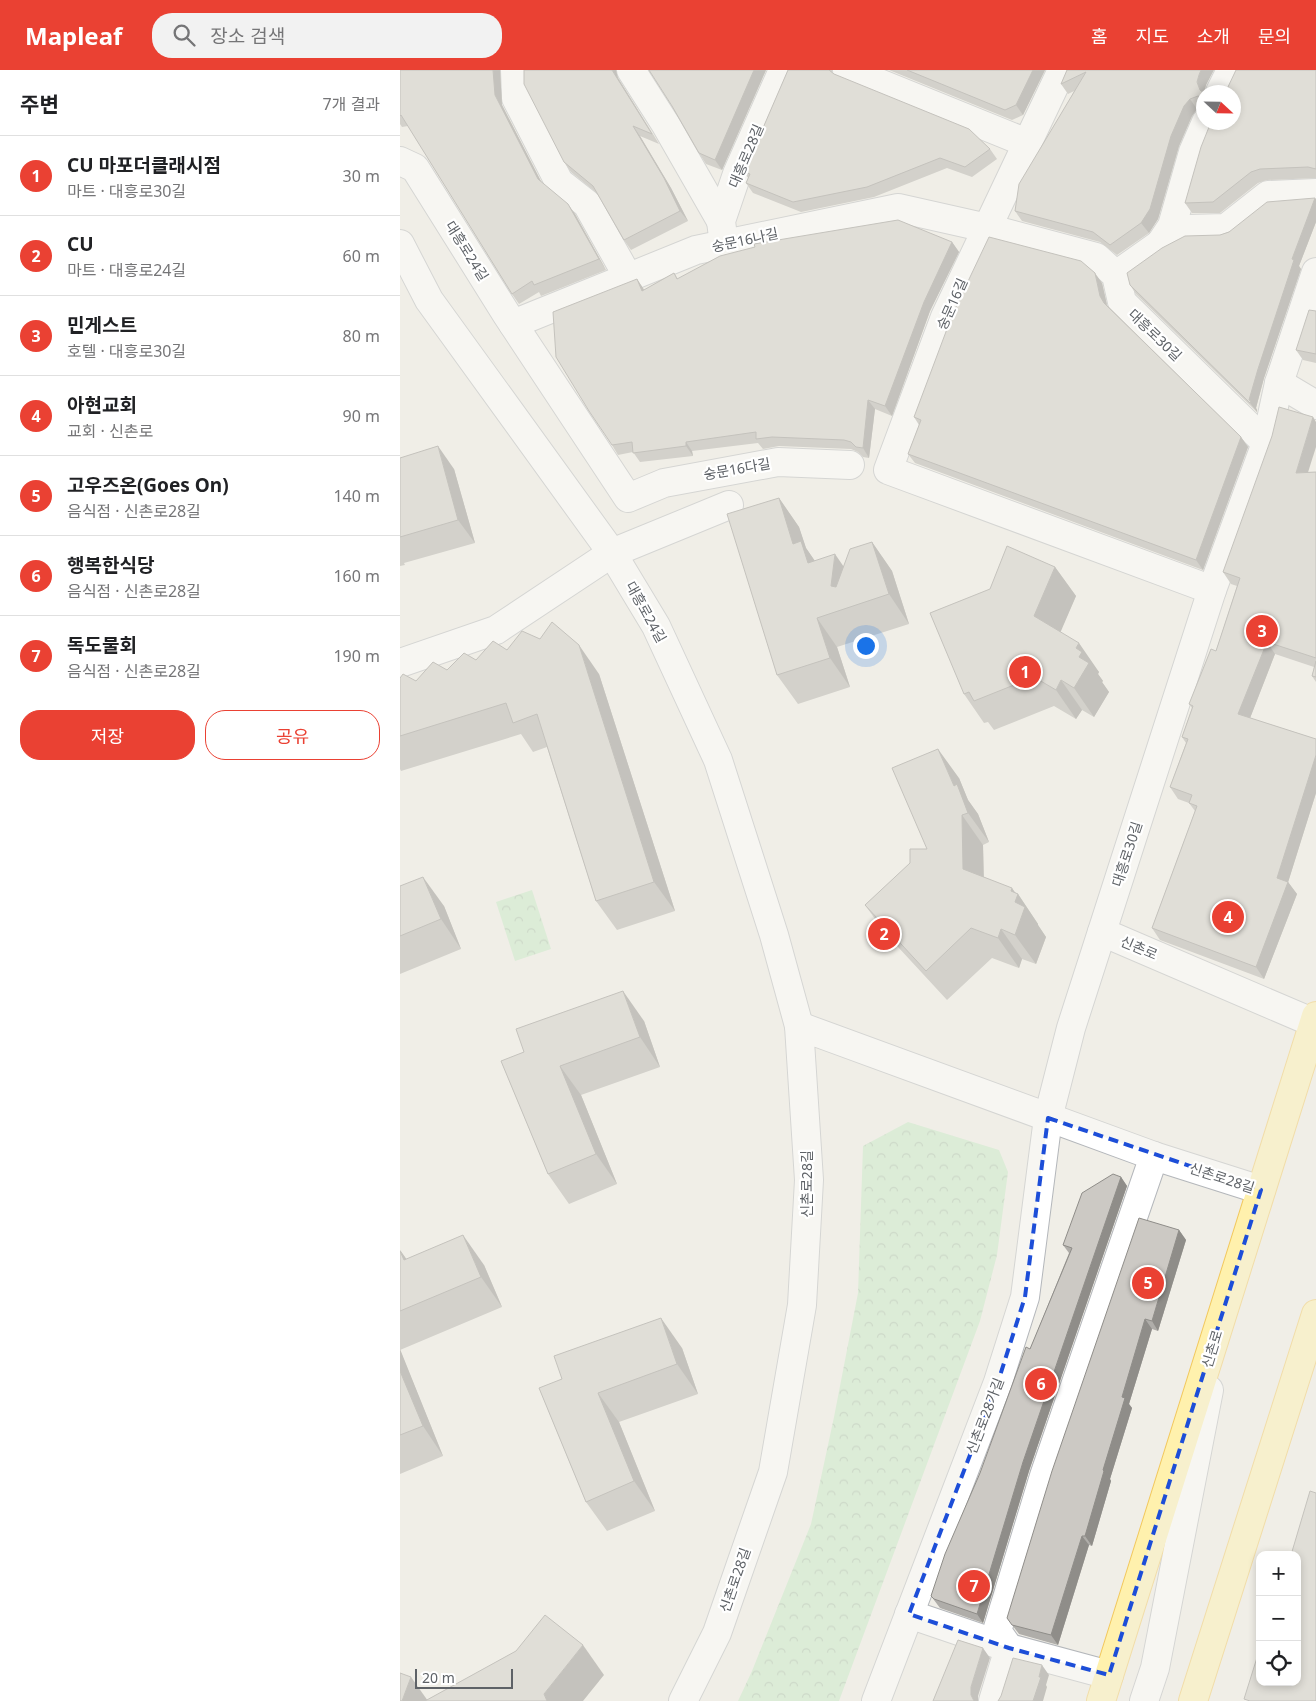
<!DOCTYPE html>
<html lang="ko">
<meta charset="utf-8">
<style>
:root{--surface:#fff;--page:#f2f2f2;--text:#202124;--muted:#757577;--line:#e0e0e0;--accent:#ea4133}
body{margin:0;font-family:"Noto Sans","Noto Sans KR",sans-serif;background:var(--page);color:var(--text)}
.controls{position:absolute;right:15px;bottom:15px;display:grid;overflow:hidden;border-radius:10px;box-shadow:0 2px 8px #0003}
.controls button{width:45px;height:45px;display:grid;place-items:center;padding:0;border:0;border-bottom:1px solid var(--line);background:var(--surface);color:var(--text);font:25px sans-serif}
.compass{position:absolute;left:796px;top:15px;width:45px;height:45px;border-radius:50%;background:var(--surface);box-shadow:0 2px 8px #0003;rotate:112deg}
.scale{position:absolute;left:15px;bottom:12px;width:98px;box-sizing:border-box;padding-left:5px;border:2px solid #5e6267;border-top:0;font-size:14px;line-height:18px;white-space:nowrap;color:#5e6267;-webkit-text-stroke:4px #fff;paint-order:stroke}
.you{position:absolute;left:465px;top:575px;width:18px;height:18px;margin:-12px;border:4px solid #fff;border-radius:50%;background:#1a73e8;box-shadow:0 0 0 8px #1a73e833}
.badge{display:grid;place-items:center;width:32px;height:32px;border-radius:50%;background:var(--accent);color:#fff;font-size:16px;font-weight:700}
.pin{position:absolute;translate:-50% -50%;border:2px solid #fff;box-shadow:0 1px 5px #0006}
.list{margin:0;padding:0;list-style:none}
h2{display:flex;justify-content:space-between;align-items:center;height:65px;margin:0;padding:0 20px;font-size:21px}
h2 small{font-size:16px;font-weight:400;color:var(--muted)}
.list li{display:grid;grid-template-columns:32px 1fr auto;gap:15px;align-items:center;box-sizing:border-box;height:80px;padding:0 20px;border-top:1px solid var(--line)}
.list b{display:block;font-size:19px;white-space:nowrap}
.list p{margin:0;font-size:16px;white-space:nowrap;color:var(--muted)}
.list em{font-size:16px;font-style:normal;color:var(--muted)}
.actions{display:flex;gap:10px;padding:15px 20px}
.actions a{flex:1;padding:11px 0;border:1px solid var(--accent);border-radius:20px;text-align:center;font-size:18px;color:var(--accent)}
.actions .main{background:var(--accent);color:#fff}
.icon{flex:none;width:28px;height:28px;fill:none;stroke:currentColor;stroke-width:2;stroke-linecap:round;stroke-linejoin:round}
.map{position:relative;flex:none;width:916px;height:1631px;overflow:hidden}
header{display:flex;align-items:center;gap:30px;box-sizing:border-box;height:70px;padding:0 25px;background:var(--accent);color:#fff}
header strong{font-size:24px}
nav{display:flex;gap:28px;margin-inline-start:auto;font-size:18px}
.search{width:350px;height:45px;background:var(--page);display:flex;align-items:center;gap:12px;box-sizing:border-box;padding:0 18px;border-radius:20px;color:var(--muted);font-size:19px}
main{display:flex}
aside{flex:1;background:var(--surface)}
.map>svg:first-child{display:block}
</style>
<header>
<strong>Mapleaf</strong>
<div class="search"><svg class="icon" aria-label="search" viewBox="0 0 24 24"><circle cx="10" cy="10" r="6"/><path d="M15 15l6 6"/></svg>장소 검색</div>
<nav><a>홈</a><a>지도</a><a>소개</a><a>문의</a></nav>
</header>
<main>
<aside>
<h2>주변<small>7개 결과</small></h2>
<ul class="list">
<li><span class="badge">1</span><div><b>CU 마포더클래시점</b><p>마트 · 대흥로30길</p></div><em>30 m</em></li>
<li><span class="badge">2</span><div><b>CU</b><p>마트 · 대흥로24길</p></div><em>60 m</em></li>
<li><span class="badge">3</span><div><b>민게스트</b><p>호텔 · 대흥로30길</p></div><em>80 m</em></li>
<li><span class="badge">4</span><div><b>아현교회</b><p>교회 · 신촌로</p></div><em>90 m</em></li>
<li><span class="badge">5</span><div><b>고우즈온(Goes On)</b><p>음식점 · 신촌로28길</p></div><em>140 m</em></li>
<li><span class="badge">6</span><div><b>행복한식당</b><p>음식점 · 신촌로28길</p></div><em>160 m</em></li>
<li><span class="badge">7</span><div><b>독도물회</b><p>음식점 · 신촌로28길</p></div><em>190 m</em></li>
</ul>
<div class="actions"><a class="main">저장</a><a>공유</a></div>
</aside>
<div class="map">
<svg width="916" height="1631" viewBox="0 0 916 1631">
<defs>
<pattern id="park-crowns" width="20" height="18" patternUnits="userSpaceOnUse" patternTransform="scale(1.25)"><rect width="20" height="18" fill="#c4e8c4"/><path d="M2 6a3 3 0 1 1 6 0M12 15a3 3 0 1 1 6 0" fill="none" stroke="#a2bfa3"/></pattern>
</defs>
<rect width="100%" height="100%" fill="#f0eee7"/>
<!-- park -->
<g fill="url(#park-crowns)">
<path d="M132 820 151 879 115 891 96 832Z"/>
<path d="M508 1052 599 1080 608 1102 597 1185 580 1251 439 1631H338L352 1601 411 1454 434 1347 458 1223 463 1076Z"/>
</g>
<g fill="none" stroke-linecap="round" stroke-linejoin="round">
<!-- minor casing -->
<g stroke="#b4b7bb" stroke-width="30">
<g id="minor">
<path d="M115 0 116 28 159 112 187 134 228 207"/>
<path d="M231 0 266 55 321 151"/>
<path d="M447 0 627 73"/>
<path d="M662 0 545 247 488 400 812 520"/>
<path d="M820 22 831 0"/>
<path d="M0 91 15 98 107 245 228 428 264 413 378 392 450 395"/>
<path d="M0 174 29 230 212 483 256 556 318 690 374 865 399 956"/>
<path d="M760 174 772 156 793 82 806 52"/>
<path d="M324 175 321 151 337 104 383 0"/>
<path d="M716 205 760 174 787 159 826 158 868 125 916 123"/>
<path d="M113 254 296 180 498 138 587 158 696 187 716 205 722 232 866 373"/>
<path d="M879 313 916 335"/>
<path d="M0 593 96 560 212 483 329 435"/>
<path d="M702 862 914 953"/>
<path d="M509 1544 609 1578 709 1605"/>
<path d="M283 1631 317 1563 373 1402 402 1235 409 1110 399 956 754 1086 861 1120"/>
<path d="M476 1631 598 1312 625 1227 648 1048 671 958 812 520 866 373 879 313 916 202"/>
<path d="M593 1631 609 1578 597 1561 644 1406 754 1086"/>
<path d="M744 1631 755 1598 809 1320"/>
</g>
</g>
<!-- major casing -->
<g stroke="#f2c85e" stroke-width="30">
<g id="major">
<path d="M701 1631 916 946"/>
<path d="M793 1631 916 1244"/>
</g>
</g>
<!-- minor -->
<use href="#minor" stroke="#fff" stroke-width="28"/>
<!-- major -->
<use href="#major" stroke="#fff1ad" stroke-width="28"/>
</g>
<!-- wall -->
<g fill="#afada9">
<path d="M0 0H100L102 35 141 112 175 144 206 200 141 226 139 222 119 234 112 224 8 56 2 57 0 54Z"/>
<path d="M366 0 322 100 306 94 299 83 272 36Z"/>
<path d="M388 0H432V3L434 4 590 79 597 89 572 107 547 98 474 127 401 142 353 123 346 113 348 108 344 102Z"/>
<path d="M489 0H645L623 45 612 50Z"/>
<path d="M667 0 806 15 804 22V37L797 39 792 46 779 76 758 149 749 163 717 185 700 172 622 151 615 141 674 21 668 24 661 14Z"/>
<path d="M916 0V108L867 110 858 113 820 143H792L785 133Z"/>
<path d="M215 1 218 8 259 74 240 66 271 118 288 151 231 180 224 170 198 124 171 102 164 92Z"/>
<path d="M916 129V152L899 196 901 199 864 308 856 338 857 340V342L736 224 730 215 820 165Z"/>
<path d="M552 172 559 182 530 241 492 346 475 339 469 388 463 387 458 382 451 379 379 376 363 379 358 373 292 381 293 386 240 392 233 382 218 385 212 375 237 209 244 220 274 203 278 209Z"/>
<path d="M702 213 707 235 841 367 848 377 803 500 515 393 508 384 519 355 514 347Z"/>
<path d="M916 241V293L903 290 896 280Z"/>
<path d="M0 388 54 399 75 473 4 493 5 495 0 496Z"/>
<path d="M908 402H916V612L912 606 914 597 875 584 850 648 916 669V723L888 812 897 824 864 909 760 870 752 858 795 741 789 733 778 729 770 717 786 673 782 667 792 638 789 634 816 581 837 516 831 514 823 502Z"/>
<path d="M379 428 399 457 406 478 415 491 444 497 472 472 492 501 509 554 437 577 450 617 398 634 377 605Z"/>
<path d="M655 497 676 526 660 562 699 602 698 604 703 611 702 612 709 622 694 647 682 640 676 649 654 636 594 660 588 652 584 653 564 624Z"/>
<path d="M107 580 199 604 275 841 217 860 196 831 147 677 133 682 121 664 1 701 0 699V608L16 611 76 590Z"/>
<path d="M559 708 568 730 578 744 589 772 583 775 584 807 618 824 638 854V855L646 867 636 894 622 889 619 898 592 888 547 930 486 864 465 835 527 779Z"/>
<path d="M0 816 44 836 61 879 0 904Z"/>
<path d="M244 951 260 997 181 1025 217 1114 169 1134 148 1104 101 991Z"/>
<path d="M721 1107 727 1116 629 1401 583 1553 540 1538 531 1526 580 1403 669 1183 663 1175Z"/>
<path d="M779 1160 786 1170 758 1261 752 1259 729 1334 732 1338 710 1409 711 1411 692 1476 689 1475 658 1575 619 1564 607 1548Z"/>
<path d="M0 1180 6 1189 84 1195 102 1237 0 1280 43 1386 0 1404Z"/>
<path d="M282 1278 298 1324 219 1352 255 1441 207 1461 186 1432 139 1318Z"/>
</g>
<!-- shaded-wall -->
<g fill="#8f8d89">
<path d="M93 0H100L102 35 145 119 138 109 95 25Z"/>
<path d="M212 0H216L218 8 259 74Z"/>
<path d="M354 0H366L322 100 315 90Z"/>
<path d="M633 0H645L623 45 616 35Z"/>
<path d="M801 0H814L806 15 804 22V26L800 20 797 12 799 5Z"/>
<path d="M790 29 797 39 792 46 779 76 758 149 749 163 741 153 771 66 784 36Z"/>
<path d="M233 56 240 66 271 118 288 151 280 141Z"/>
<path d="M915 128 916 129V152L899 196 901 199 864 308 856 338 857 340V342L850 333 849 330 858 299 892 189Z"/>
<path d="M168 134 175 144 206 200 199 189Z"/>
<path d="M552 172 559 182 530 241 492 346 485 336 524 232Z"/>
<path d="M695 203 702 213 707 235 704 233 700 226Z"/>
<path d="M237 209 243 218 249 230 242 221Z"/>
<path d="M468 330 475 339 469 388 463 378Z"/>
<path d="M913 347 916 352V377L904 415 896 403Z"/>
<path d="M841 367 848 377 803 500 796 490Z"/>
<path d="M286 372 292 381 293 386 286 376Z"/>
<path d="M38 376 54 399 75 473 58 450Z"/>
<path d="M379 428 399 457 406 478 421 500 428 522 393 474Z"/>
<path d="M472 472 492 501 509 554 489 524Z"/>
<path d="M435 484 455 513 453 536 431 516Z"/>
<path d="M655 497 676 526 655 575 634 546Z"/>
<path d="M417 548 437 577 450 617 430 588Z"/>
<path d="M867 572 875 584 847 656 838 644Z"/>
<path d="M679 573 699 602 698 604 703 611 702 612 709 622 694 647 674 618 676 578Z"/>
<path d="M179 575 199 604 275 841 254 812Z"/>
<path d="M661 610 682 640 676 649 656 620Z"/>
<path d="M538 679 559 708 568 730 578 744 589 772 568 743 554 716Z"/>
<path d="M916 685V723L886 819 888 812 897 824 864 909 856 897 877 808Z"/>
<path d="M562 745 583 775 584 829 563 799Z"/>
<path d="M23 807 44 836 61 879 41 849Z"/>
<path d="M612 818 617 825 618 824 638 854V855L646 867 636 894 615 865V832L611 821Z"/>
<path d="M601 859 622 889 619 898 598 868Z"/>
<path d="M223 921 244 951 260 997 240 967Z"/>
<path d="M160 996 181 1025 217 1114 196 1084Z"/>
<path d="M721 1107 727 1116 629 1401 583 1553 577 1544 623 1392Z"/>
<path d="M779 1160 786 1170 758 1261 752 1251Z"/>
<path d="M63 1165 84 1195 102 1237 81 1207Z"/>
<path d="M0 1180 20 1208 4 1190Z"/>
<path d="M261 1248 282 1278 298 1324 277 1294Z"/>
<path d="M745 1249 752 1259 729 1334 732 1338 710 1409 711 1411 692 1476 685 1466 722 1327Z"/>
<path d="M0 1279 43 1386 23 1356 0 1301Z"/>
<path d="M198 1323 219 1352 255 1441 234 1411Z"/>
<path d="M682 1466 689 1475 658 1575 651 1565Z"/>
<path d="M183 1575 204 1605 183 1631H147L144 1624Z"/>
<path d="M583 1578 590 1588 578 1626V1631H574L571 1625V1617Z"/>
<path d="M642 1595 649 1605 646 1615 647 1617 643 1631H633Z"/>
<path d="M11 1607 28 1631H2Z"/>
</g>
<!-- building -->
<g fill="#ccc9c4" stroke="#8f8d89">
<path d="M0 0H93L95 25 138 109 168 134 199 189 134 215 132 211 112 224 1 45 0 46Z"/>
<path d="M124 0H212L252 64 233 56 264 108 280 141 224 170 193 116 164 92 124 14Z"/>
<path d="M249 0H354L315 90 299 83 272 36Z"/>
<path d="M388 0H429L434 4 569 59 590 79 565 97 540 88 467 117 393 132 346 113 350 104 344 102Z"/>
<path d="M507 0H633L616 35 605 40Z"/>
<path d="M667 0H801L799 5 797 12 800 20 804 23V27L798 26 790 29 784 36 771 66 750 139 741 153 710 175 693 162 615 141 619 114 686 2 661 14Z"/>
<path d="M836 0H916V99L908 97 860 99 851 102 813 132 785 133 801 77 811 52H834V22H824L827 19Z"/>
<path d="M915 128 892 189 894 190 858 299 849 330 851 331 850 333 730 215 727 203 762 178 785 166 820 165 829 162 867 132Z"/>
<path d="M498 150 552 172 524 232 485 336 468 330 463 378 456 377 451 372 444 370 372 367 356 369V362L286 372V376L233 383 232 372 212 375 189 341 156 287 153 242 237 209 242 221 274 203 277 209 320 186 355 177 354 174Z"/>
<path d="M589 167 681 191 695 203 700 226 704 233 841 367 796 490 508 384 521 350 514 347 553 243Z"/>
<path d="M909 240 916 241V284L896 280Z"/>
<path d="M879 337 913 347 896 403 916 402V588L867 572 838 644 916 669V685L877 808 888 812 856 897 752 858 797 736 789 733 792 725 770 717 788 669 782 667 793 636 789 634 811 579 816 581 840 508 823 502 872 366Z"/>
<path d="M38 376 58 450 0 467V388Z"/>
<path d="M379 428 393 474 401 471 408 493 435 484 431 516 436 517 450 479 472 472 489 524 417 548 430 588 377 605 327 444Z"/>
<path d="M607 476 655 497 634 546 679 573 676 578 682 582 679 587 689 593 674 618 661 610 656 620 634 607 574 631 569 622 564 624 530 543 590 519Z"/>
<path d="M152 552 179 575 254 812 196 831 137 644 113 653 106 633 0 666V608L3 604 16 611 33 592 47 600 64 583 76 590 93 571 107 580 122 561 140 569Z"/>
<path d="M916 591V607L912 606Z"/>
<path d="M538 679 554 716 557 714 568 743 562 745 563 799 612 818 611 821 618 824 615 832 625 837 615 865 601 859 598 868 571 858 526 901 465 835 510 793V779H527L492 698Z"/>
<path d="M23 807 41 849 0 866V816Z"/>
<path d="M223 921 240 967 160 996 196 1084 148 1104 101 991 124 982 116 959Z"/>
<path d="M713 1104 721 1107 623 1392 577 1544 534 1529 531 1526 545 1484 580 1403 626 1277 630 1279 672 1178 663 1175 682 1123Z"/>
<path d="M739 1148 779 1160 752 1251 745 1249 722 1327 725 1328 703 1400 704 1401 685 1466H682L651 1565 612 1555 607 1548 652 1401Z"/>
<path d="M63 1165 81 1207 0 1241V1181L4 1190Z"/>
<path d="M261 1248 277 1294 198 1323 234 1411 186 1432 139 1318 162 1309 154 1286Z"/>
<path d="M0 1301 23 1356 0 1365Z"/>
<path d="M910 1421 916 1423V1631H850L844 1629 860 1578V1612H897V1485H891Z"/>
<path d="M145 1545 183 1575 144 1624 147 1631H25L116 1581Z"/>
<path d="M558 1570 583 1578 571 1617V1625L574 1631H533Z"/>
<path d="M613 1588 642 1595 639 1607H641L633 1631H598L601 1626Z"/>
<path d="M0 1603 11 1607 2 1631H0Z"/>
</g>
<!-- marked area -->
<path d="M0 0H916V1631H0ZM648 1048 861 1120 709 1605 609 1578 509 1544 598 1312 625 1227Z" fill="#f0eee7" fill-opacity=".55" fill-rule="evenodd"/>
<path fill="none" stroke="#1d4ed8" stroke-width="4" stroke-dasharray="10 6" stroke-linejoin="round" d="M648 1048 861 1120 709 1605 609 1578 509 1544 598 1312 625 1227Z"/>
<g text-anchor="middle" stroke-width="4.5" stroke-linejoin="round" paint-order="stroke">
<!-- street labels -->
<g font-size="14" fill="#5e6267" stroke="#fff">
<text transform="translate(346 86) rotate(-67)" y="5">대흥로28길</text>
<text transform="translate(345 170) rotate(-12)" y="5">숭문16나길</text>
<text transform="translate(67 181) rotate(58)" y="5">대흥로24길</text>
<text transform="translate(552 234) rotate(-66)" y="5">숭문16길</text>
<text transform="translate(755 265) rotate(44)" y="5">대흥로30길</text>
<text transform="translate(337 399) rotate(-10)" y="5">숭문16다길</text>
<text transform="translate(246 542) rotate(61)" y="5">대흥로24길</text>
<text transform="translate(727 784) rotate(-72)" y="5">대흥로30길</text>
<text transform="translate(739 878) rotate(23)" y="5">신촌로</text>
<text transform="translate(822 1108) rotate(18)" y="5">신촌로28길</text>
<text transform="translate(407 1114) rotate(-90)" y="5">신촌로28길</text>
<text transform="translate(812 1279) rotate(-73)" y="5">신촌로</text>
<text transform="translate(585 1346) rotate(-69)" y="5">신촌로28가길</text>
<text transform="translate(335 1510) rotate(-71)" y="5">신촌로28길</text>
</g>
</g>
</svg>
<div class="controls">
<button>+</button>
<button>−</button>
<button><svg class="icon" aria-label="locate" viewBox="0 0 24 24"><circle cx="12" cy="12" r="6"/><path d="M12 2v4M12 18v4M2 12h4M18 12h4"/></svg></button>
</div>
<svg class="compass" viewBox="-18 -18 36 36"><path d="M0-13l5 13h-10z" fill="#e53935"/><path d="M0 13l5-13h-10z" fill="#757577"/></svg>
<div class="scale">20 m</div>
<div class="you"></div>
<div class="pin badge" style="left:625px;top:602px">1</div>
<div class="pin badge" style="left:484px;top:864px">2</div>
<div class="pin badge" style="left:862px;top:561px">3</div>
<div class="pin badge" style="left:828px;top:847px">4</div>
<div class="pin badge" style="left:748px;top:1213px">5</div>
<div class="pin badge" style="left:641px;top:1314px">6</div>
<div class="pin badge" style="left:574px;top:1516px">7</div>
</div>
</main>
